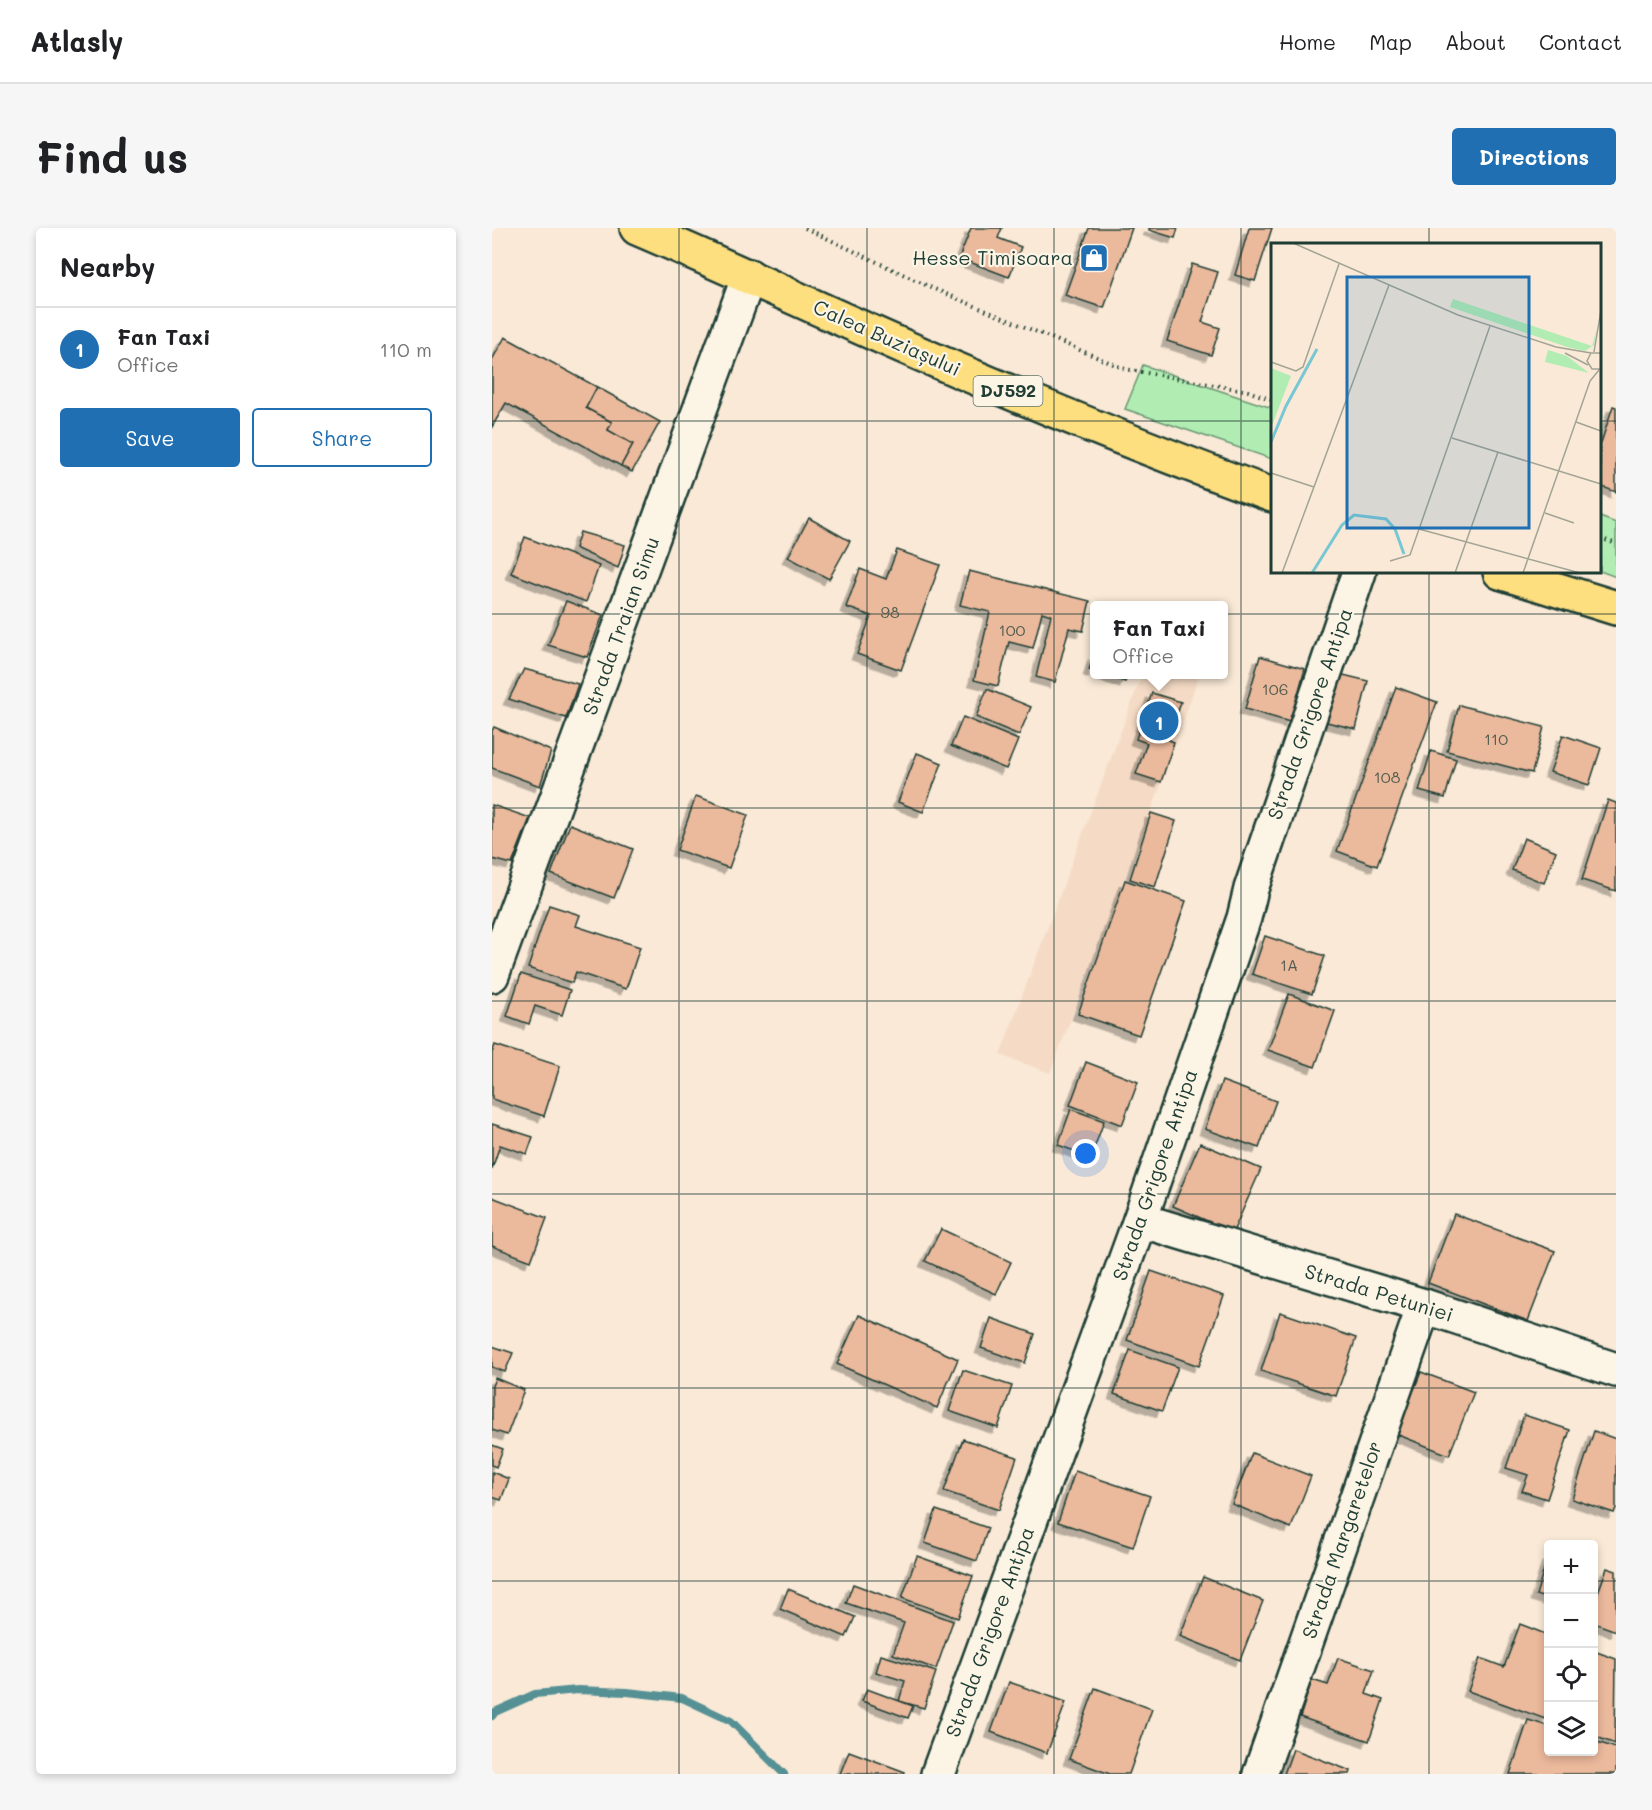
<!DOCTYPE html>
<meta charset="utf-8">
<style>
:root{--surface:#fff;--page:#f6f6f6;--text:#202124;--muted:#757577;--line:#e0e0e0;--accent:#1f6fb2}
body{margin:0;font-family:Mali,sans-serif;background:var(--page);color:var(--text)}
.controls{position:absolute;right:18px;bottom:18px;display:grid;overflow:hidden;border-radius:6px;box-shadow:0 3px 9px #0003}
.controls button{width:54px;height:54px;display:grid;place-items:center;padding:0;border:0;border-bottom:2px solid var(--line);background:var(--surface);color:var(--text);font:30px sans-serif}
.you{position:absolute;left:594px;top:926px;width:21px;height:21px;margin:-15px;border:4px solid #fff;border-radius:50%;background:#1a73e8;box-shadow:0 0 0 9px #1a73e833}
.badge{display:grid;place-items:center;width:39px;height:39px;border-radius:50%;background:var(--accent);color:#fff;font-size:20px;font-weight:700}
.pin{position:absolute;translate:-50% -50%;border:3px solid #fff;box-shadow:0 2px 6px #0006}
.popup{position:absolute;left:598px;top:373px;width:138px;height:78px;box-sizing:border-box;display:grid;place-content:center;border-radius:6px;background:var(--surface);filter:drop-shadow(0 2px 4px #0005);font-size:20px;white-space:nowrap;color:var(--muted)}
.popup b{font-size:22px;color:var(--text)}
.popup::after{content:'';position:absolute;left:50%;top:100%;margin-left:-12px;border:12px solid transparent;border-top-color:var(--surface)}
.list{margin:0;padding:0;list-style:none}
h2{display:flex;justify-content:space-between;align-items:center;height:78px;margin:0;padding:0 24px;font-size:26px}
h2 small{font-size:20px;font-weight:400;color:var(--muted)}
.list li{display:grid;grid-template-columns:39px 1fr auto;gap:18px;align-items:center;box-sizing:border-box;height:84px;padding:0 24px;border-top:2px solid var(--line)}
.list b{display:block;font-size:22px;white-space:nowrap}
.list p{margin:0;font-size:20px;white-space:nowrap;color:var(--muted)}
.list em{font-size:20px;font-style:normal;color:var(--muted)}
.actions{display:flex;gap:12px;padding:18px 24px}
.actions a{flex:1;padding:14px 0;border:2px solid var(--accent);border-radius:6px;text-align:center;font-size:21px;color:var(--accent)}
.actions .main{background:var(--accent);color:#fff}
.icon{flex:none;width:33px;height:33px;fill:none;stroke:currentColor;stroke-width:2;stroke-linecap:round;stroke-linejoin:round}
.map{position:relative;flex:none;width:1124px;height:1546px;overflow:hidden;border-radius:6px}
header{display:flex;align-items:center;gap:36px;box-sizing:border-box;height:84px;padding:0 30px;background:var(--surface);border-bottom:2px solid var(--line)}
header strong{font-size:28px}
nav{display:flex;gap:33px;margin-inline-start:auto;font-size:21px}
.intro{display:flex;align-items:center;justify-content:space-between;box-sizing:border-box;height:144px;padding:0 36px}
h1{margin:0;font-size:42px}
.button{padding:15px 27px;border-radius:6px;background:var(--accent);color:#fff;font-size:21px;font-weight:700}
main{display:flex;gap:36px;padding:0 36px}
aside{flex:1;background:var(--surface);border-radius:6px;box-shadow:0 3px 9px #0003}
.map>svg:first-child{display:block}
</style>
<header>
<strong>Atlasly</strong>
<nav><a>Home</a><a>Map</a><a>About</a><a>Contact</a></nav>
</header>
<div class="intro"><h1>Find us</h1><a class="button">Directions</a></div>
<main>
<aside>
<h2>Nearby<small></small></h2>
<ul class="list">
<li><span class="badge">1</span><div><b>Fan Taxi</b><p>Office</p></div><em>110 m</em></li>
</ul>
<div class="actions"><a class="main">Save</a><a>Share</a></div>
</aside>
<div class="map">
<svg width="1124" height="1546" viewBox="0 0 1124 1546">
<defs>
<filter id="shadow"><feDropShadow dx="-5.5" dy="5.5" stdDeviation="0" flood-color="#0004"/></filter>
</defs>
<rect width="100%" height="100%" fill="#f9e9d6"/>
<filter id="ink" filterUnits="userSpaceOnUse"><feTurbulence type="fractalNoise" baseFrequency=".0167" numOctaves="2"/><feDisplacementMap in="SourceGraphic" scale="12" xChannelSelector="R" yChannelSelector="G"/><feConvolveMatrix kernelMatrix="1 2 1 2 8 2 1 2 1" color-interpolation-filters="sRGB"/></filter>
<g filter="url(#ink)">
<!-- built -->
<path fill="#f5dbc5" d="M650 447H707L672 549 558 845 508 827Z"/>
<!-- green -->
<g fill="#b1edb2" stroke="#689573" stroke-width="1.5">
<path d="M651 137 780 180V231L633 181Z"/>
<path d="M1108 289 1124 295V349L1108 343Z"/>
</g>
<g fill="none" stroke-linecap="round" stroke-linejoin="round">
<!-- stream -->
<path stroke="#549094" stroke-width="8" d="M0 1488 3 1484 43 1466 86 1462 135 1464 190 1470 239 1493 292 1546"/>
</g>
<!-- building -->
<g fill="#ebb99c" stroke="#1f3d34" stroke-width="1.5" filter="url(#shadow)">
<path d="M479 0H510L506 10 529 19 517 49 467 30Z"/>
<path d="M597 0H640L612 80 573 67Z"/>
<path d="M657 0H686L683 10 657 2Z"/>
<path d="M757 0H780L763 53 743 47Z"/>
<path d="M700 36 726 44 710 94 728 100 719 127 675 113Z"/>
<path d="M13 109 105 159 94 180 120 194 116 202 141 216 129 238 14 175 0 199V132Z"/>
<path d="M105 159 168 194 140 244 129 238 141 216 116 202 120 194 94 180Z"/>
<path d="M1121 178 1124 179V264L1108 258V218Z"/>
<path d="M317 290 358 313 337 351 296 329Z"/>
<path d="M88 304 133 317 126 340 83 320Z"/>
<path d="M33 309 107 338 94 374 19 345Z"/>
<path d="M405 322 448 337 409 442 365 426 379 388 354 379 368 341 394 351Z"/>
<path d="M477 343 598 373 591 403 577 400 563 454 544 449 559 387 550 384 541 420 517 414 506 458 482 452 498 384 468 377Z"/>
<path d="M74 373 111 387 95 429 56 417Z"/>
<path d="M602 426V444L597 442Z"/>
<path d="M768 428 813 441 798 494 753 481Z"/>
<path d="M32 441 86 456 74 490 17 471Z"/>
<path d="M835 443 876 453 864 501 822 491Z"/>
<path d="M610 446H636L633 454Z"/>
<path d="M904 459 945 474 885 638 845 623Z"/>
<path d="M495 461 539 479 527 507 484 489Z"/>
<path d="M660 465 689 474 677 512 682 514 669 554 644 546 655 515 644 511Z"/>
<path d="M967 477 1052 499 1040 545 955 523Z"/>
<path d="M471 489 526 512 514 541 459 518Z"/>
<path d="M2 499 59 523 48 558 0 540V503Z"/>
<path d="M1071 507 1109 520 1097 557 1058 544Z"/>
<path d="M939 523 964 531 953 570 927 563Z"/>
<path d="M425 525 450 535 431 584 406 574Z"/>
<path d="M204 568 256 587 237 640 185 622Z"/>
<path d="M1116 572 1124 575V663L1090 652Z"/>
<path d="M0 577 38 590 20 636 0 631Z"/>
<path d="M659 585 684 593 663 659 638 651Z"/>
<path d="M78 596 141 621 122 670 59 646Z"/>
<path d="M1032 610 1064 623 1052 655 1020 642Z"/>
<path d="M633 652 694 673 647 807 586 786Z"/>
<path d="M57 677 88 687 84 698 148 719 134 761 84 744 80 755 36 740Z"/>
<path d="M773 708 833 728 820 766 760 746Z"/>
<path d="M29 746 78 762 70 787 43 778 37 796 15 788Z"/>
<path d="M797 766 843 783 823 839 776 822Z"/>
<path d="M3 817 68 838 52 888 0 871V825Z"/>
<path d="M594 834 646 854 630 897 578 877Z"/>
<path d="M730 853 784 873 767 920 713 901Z"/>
<path d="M579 881 612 893 599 929 566 917Z"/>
<path d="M0 896 41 909 35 926 8 917 0 941Z"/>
<path d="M708 915 769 941 741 1004 681 978Z"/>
<path d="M0 969 55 990 39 1033 0 1018Z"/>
<path d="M962 986 1063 1023 1036 1093 936 1055Z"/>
<path d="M449 1001 519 1034 504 1066 433 1033Z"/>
<path d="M659 1043 732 1068 707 1138 635 1112Z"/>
<path d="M788 1084 864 1110 844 1168 769 1143Z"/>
<path d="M367 1087 466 1131 445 1180 345 1136Z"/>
<path d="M499 1090 543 1106 533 1135 489 1120Z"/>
<path d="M0 1118 21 1125 13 1144 0 1139Z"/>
<path d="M638 1122 686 1139 670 1183 622 1166Z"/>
<path d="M471 1142 520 1158 506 1200 457 1183Z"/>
<path d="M929 1144 982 1164 957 1227 904 1206Z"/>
<path d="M3 1150 32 1162 15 1207 0 1202V1158Z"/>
<path d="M1032 1187 1078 1202 1055 1271 1030 1263 1036 1247 1014 1240Z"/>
<path d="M1102 1203 1124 1211V1280L1122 1285 1080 1271Z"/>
<path d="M471 1211 525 1229 507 1282 452 1263Z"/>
<path d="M0 1217 11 1221 4 1239 0 1237Z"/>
<path d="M760 1225 819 1248 799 1300 740 1276Z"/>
<path d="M583 1243 658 1268 641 1319 566 1294Z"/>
<path d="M0 1244 17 1251 9 1272 0 1269Z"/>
<path d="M444 1282 496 1300 485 1333 433 1315Z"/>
<path d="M425 1328 481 1348 466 1390 410 1370Z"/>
<path d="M1056 1328V1371L1044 1367Z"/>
<path d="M1115 1340 1124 1343V1403L1102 1395V1370H1104Z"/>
<path d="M711 1349 771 1373 748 1432 688 1408Z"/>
<path d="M361 1356 461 1393 444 1441 401 1426 412 1395 354 1375Z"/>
<path d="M296 1361 363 1389 354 1409 288 1381Z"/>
<path d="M1028 1396 1056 1407V1492L976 1463 988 1430 1012 1439Z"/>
<path d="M1102 1423 1124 1431 1123 1516 1102 1508Z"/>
<path d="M389 1427 444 1444 432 1480 407 1473 413 1453 384 1444Z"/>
<path d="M846 1430 882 1442 874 1466 891 1472 877 1513 808 1489 820 1452 836 1457Z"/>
<path d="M517 1454 574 1474 555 1525 499 1504Z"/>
<path d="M603 1460 660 1481 637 1546H618L577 1531Z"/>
<path d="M375 1461 421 1478 416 1490 370 1473Z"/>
<path d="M1036 1492 1056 1498V1524H1102V1513L1124 1520V1546H1018Z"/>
<path d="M801 1521 859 1543 858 1546H792Z"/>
<path d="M357 1523 413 1544 412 1546H348Z"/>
</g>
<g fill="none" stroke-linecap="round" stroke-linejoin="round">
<!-- minor casing -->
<g stroke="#1f3d34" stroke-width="38">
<g id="minor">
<path d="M0 747 257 48"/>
<path d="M648 992 932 1078 1124 1142"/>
<path d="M446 1546 648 992 752 690 759 661 867 344"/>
<path d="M768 1546 932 1078"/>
</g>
</g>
<!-- major casing -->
<g stroke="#1f3d34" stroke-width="38">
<g id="major">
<path d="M145 0C253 46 360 97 468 143 571 187 675 229 780 267"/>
<path d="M1008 344 1124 380"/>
</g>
</g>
<!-- path -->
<g stroke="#1f3d34" stroke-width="4" stroke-dasharray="1.5 4.5" stroke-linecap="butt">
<path d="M313 0 440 60 633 141 756 163 780 172"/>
<path d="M1108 310 1124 316"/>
</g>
<!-- minor -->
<use href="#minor" stroke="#fcf5e5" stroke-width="33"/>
<!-- major -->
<use href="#major" stroke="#fedf80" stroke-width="33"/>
</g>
</g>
<!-- grid -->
<path fill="none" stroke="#1f3d34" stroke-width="1.5" stroke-opacity="0.55" d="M187 0V1546M375 0V1546M562 0V1546M749 0V1546M937 0V16M0 193H780M1108 193H1124M937 344V1546M0 386H1124M0 580H1124M0 773H1124M0 966H1124M0 1160H1124M0 1353H1056M1102 1353H1124"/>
<!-- icons -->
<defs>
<g id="shop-square" transform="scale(1.5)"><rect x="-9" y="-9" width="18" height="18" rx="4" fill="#1f6fb2" stroke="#fcf5e5"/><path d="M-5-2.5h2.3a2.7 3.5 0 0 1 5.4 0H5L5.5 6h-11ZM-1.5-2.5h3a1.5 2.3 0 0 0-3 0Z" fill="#fff"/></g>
</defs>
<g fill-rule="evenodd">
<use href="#shop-square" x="602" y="30"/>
</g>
<g text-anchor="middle" stroke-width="4.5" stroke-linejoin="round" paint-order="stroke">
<!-- number labels -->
<g font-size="16" fill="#525c4e">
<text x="398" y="390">98</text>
<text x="520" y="408">100</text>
<text x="783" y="467">106</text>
<text x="1004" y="517">110</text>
<text x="895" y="555">108</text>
<text x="797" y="743">1A</text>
</g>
<!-- shield labels -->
<rect fill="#fcf5e5" stroke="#617469" stroke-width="1.5" x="481.5" y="148" width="69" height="30" rx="4.5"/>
<g font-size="18" font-weight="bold" fill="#1f3d34">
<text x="516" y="169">DJ592</text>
</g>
<!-- poi labels -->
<g font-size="20" fill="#1f3d34" stroke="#fcf5e5" text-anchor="end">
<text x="581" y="37">Hesse Timisoara</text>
</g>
<!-- street labels -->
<g font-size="20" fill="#1f3d34" stroke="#fcf5e5">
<text transform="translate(395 110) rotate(24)" y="7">Calea Buziașului</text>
<text transform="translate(129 398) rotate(-70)" y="7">Strada Traian Simu</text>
<text transform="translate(818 486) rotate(-71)" y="7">Strada Grigore Antipa</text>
<text transform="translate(663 947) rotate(-71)" y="7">Strada Grigore Antipa</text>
<text transform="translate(887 1065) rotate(17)" y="7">Strada Petuniei</text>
<text transform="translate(850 1312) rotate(-71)" y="7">Strada Margaretelor</text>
<text transform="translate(498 1404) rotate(-70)" y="7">Strada Grigore Antipa</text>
</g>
</g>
<!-- overview -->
<g transform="translate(779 15)">
<rect width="330" height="330" fill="#f9e9d6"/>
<path d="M182 56 321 103 326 85 323 102 314 108 296 104 179 64ZM277 107 296 113 318 130 274 119ZM0 125 20 133 0 185Z" fill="#b1edb2"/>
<path fill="none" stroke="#78c7d4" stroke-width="3" d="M0 199 15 163 46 106M41 330 71 282 83 272 115 276 124 286 133 311"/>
<path fill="none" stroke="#a2a495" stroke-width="1.5" d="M22 0 187 72 285 104 320 110M323 109 330 67M294 110 317 122M330 110H320L316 118 321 126H330M0 119 25 128 32 124 68 21M305 179 330 188M181 195 330 241M0 230 43 244M274 270 303 280M148 286 309 330M119 318 139 312 219 83M11 330 118 42M184 330 227 209M252 330 319 138 328 127"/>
<path fill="#1f6fb2" fill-opacity="0.15" stroke="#1f6fb2" stroke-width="3" d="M76 34H258V285H76Z"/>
<rect width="330" height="330" fill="none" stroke="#1f3d34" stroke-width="3"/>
</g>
</svg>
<div class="controls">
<button>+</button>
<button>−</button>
<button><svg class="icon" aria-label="locate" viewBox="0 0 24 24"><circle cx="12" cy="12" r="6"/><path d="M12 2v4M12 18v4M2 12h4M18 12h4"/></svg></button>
<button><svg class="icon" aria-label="layers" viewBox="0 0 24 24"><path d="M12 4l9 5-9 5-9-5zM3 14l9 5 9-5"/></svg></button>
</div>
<div class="you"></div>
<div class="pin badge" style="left:667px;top:493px">1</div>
<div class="popup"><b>Fan Taxi</b>Office</div>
</div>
</main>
